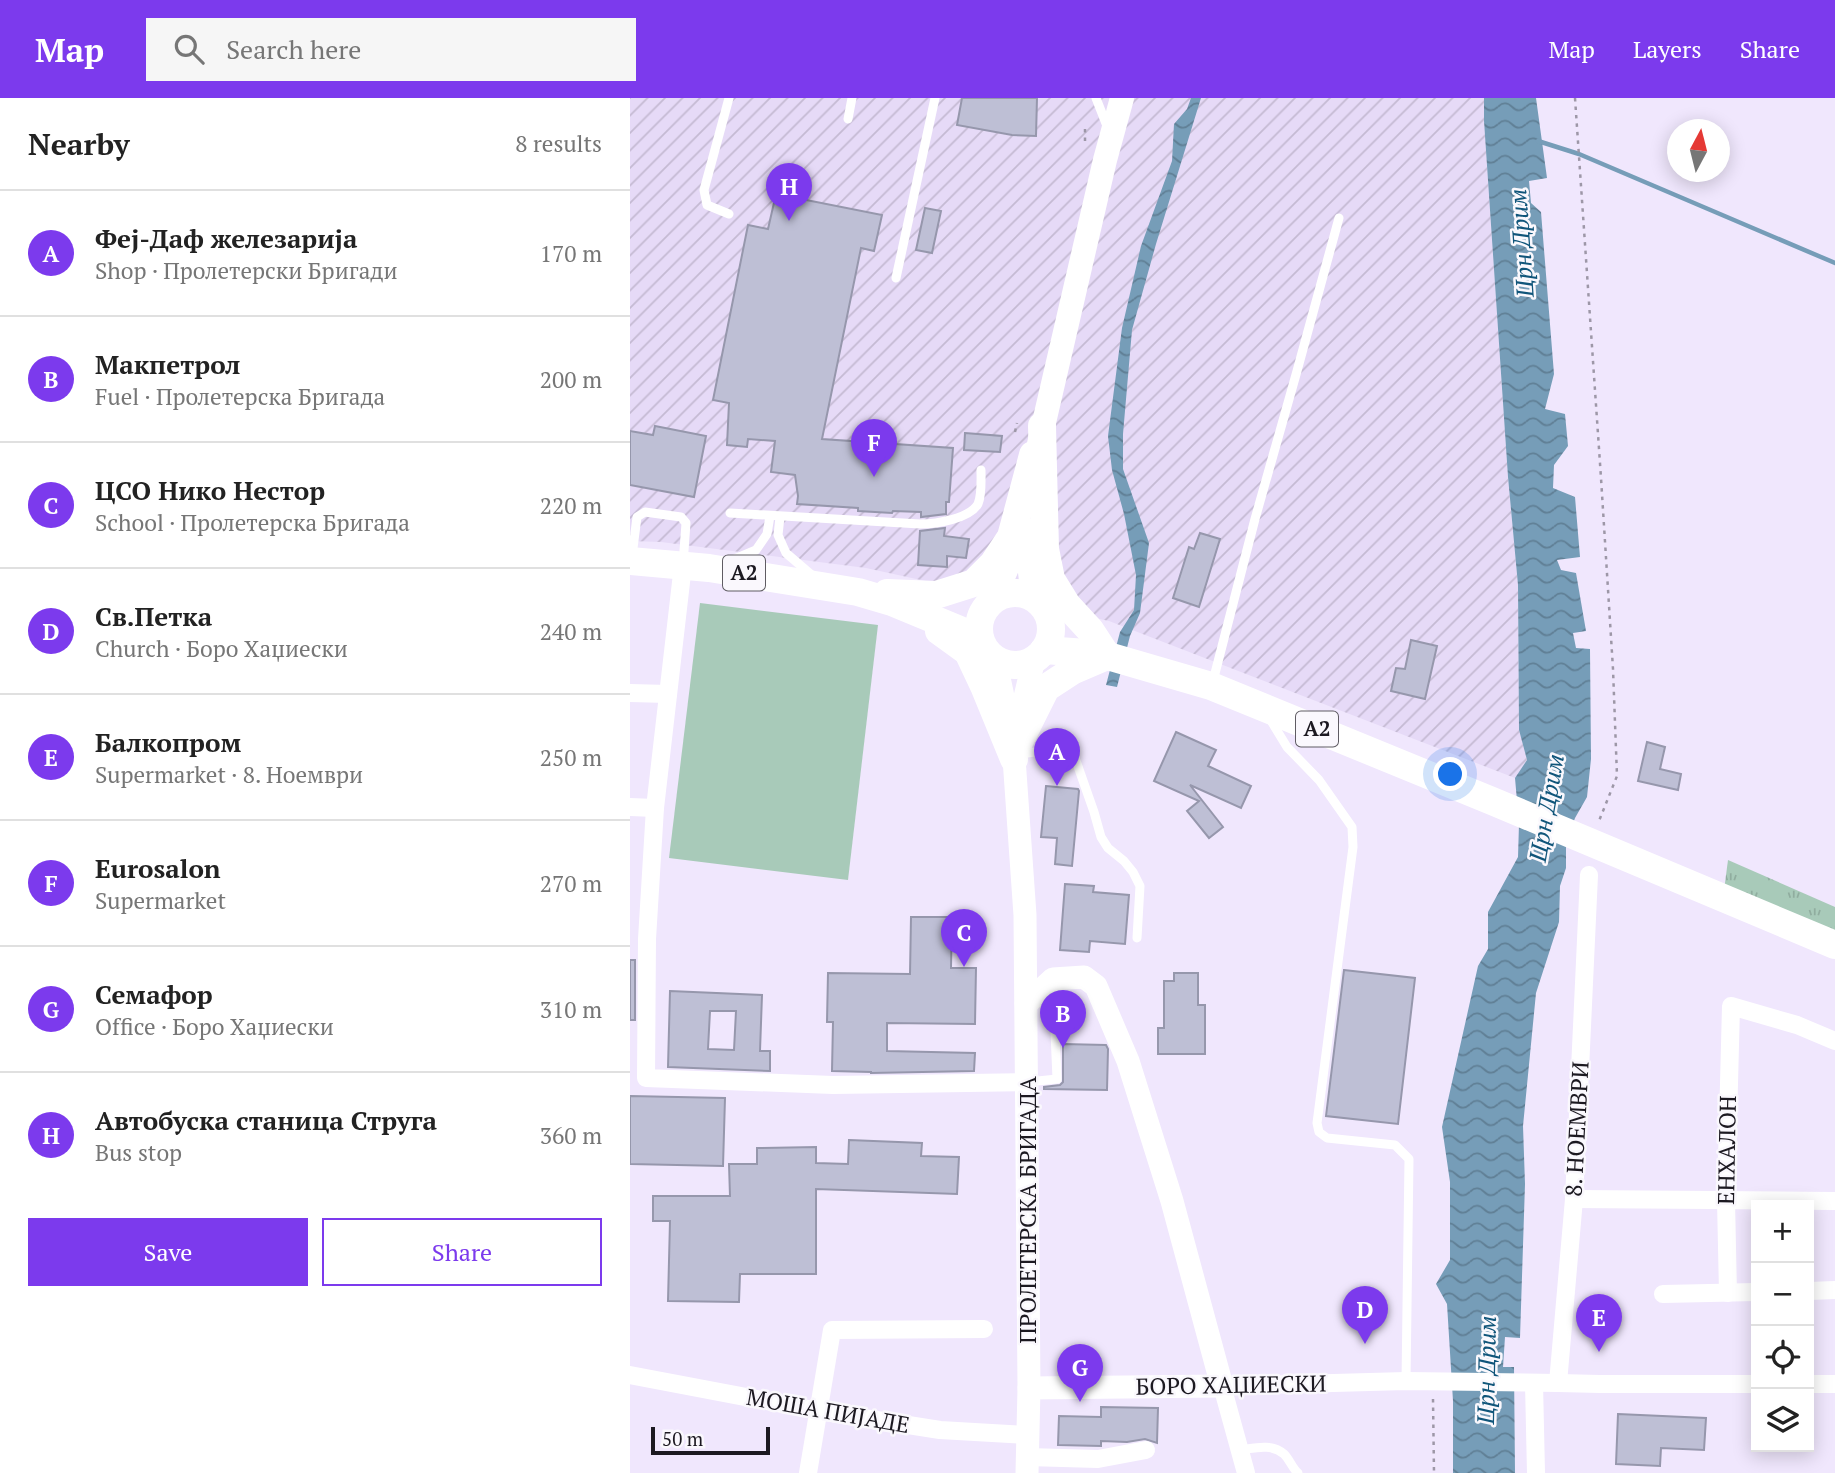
<!DOCTYPE html>
<meta charset="utf-8">
<style>
:root{--surface:#fff;--page:#f6f6f6;--text:#222;--muted:#767676;--line:#e0e0e0;--accent:#7c3aed}
body{margin:0;font-family:"PT Serif",serif;background:var(--page);color:var(--text)}
.controls{position:absolute;right:21px;bottom:21px;display:grid;overflow:hidden;border-radius:0px;box-shadow:0 4px 18px #0003}
.controls button{width:63px;height:63px;display:grid;place-items:center;padding:0;border:0;border-bottom:2px solid var(--line);background:var(--surface);color:var(--text);font:35px sans-serif}
.compass{position:absolute;left:1037px;top:21px;width:63px;height:63px;border-radius:50%;background:var(--surface);box-shadow:0 4px 18px #0003;rotate:7deg}
.scale{position:absolute;left:21px;bottom:18px;width:119px;box-sizing:border-box;padding-left:7px;border:4px solid #1c1921;border-top:0;font-size:19px;line-height:24px;white-space:nowrap;color:#1c1921;-webkit-text-stroke:5px #faf8fd;paint-order:stroke}
.you{position:absolute;left:821px;top:677px;width:24px;height:24px;margin:-18px;border:5px solid #fff;border-radius:50%;background:#1a73e8;box-shadow:0 0 0 10px #1a73e833}
.badge{display:grid;place-items:center;width:46px;height:46px;border-radius:50%;background:var(--accent);color:#fff;font-size:23px;font-weight:700}
.pin{position:absolute;translate:-50% -58px;filter:drop-shadow(0 2px 4px #0008)}
.pin::after{content:'';position:absolute;top:37px;width:24px;height:21px;background:inherit;clip-path:polygon(0 0,100% 0,50% 100%)}
.list{margin:0;padding:0;list-style:none}
h2{display:flex;justify-content:space-between;align-items:center;height:91px;margin:0;padding:0 28px;font-size:30px}
h2 small{font-size:23px;font-weight:400;color:var(--muted)}
.list li{display:grid;grid-template-columns:46px 1fr auto;gap:21px;align-items:center;box-sizing:border-box;height:126px;padding:0 28px;border-top:2px solid var(--line)}
.list b{display:block;font-size:26px;white-space:nowrap}
.list p{margin:0;font-size:23px;white-space:nowrap;color:var(--muted)}
.list em{font-size:23px;font-style:normal;color:var(--muted)}
.actions{display:flex;gap:14px;padding:21px 28px}
.actions a{flex:1;padding:16px 0;border:2px solid var(--accent);border-radius:0px;text-align:center;font-size:24px;color:var(--accent)}
.actions .main{background:var(--accent);color:#fff}
.icon{flex:none;width:38px;height:38px;fill:none;stroke:currentColor;stroke-width:2;stroke-linecap:round;stroke-linejoin:round}
.map{position:relative;flex:none;width:1205px;height:1375px;overflow:hidden}
header{display:flex;align-items:center;gap:42px;box-sizing:border-box;height:98px;padding:0 35px;background:var(--accent);color:#fff}
header strong{font-size:33px}
nav{display:flex;gap:38px;margin-inline-start:auto;font-size:24px}
.search{width:490px;height:63px;background:var(--page);display:flex;align-items:center;gap:18px;box-sizing:border-box;padding:0 24px;border-radius:0px;color:var(--muted);font-size:26px}
main{display:flex}
aside{flex:1;background:var(--surface)}
.map>svg:first-child{display:block}
</style>
<header>
<strong>Map</strong>
<div class="search"><svg class="icon" aria-label="search" viewBox="0 0 24 24"><circle cx="10" cy="10" r="6"/><path d="M15 15l6 6"/></svg>Search here</div>
<nav><a>Map</a><a>Layers</a><a>Share</a></nav>
</header>
<main>
<aside>
<h2>Nearby<small>8 results</small></h2>
<ul class="list">
<li><span class="badge">A</span><div><b>Феј-Даф железарија</b><p>Shop · Пролетерски Бригади</p></div><em>170 m</em></li>
<li><span class="badge">B</span><div><b>Макпетрол</b><p>Fuel · Пролетерска Бригада</p></div><em>200 m</em></li>
<li><span class="badge">C</span><div><b>ЦСО Нико Нестор</b><p>School · Пролетерска Бригада</p></div><em>220 m</em></li>
<li><span class="badge">D</span><div><b>Св.Петка</b><p>Church · Боро Хаџиески</p></div><em>240 m</em></li>
<li><span class="badge">E</span><div><b>Балкопром</b><p>Supermarket · 8. Ноември</p></div><em>250 m</em></li>
<li><span class="badge">F</span><div><b>Eurosalon</b><p>Supermarket</p></div><em>270 m</em></li>
<li><span class="badge">G</span><div><b>Семафор</b><p>Office · Боро Хаџиески</p></div><em>310 m</em></li>
<li><span class="badge">H</span><div><b>Автобуска станица Струга</b><p>Bus stop</p></div><em>360 m</em></li>
</ul>
<div class="actions"><a class="main">Save</a><a>Share</a></div>
</aside>
<div class="map">
<svg width="1205" height="1375" viewBox="0 0 1205 1375">
<defs>
<pattern id="industrial-furrows" width="10" height="10" patternUnits="userSpaceOnUse" patternTransform="scale(1.75)"><rect width="10" height="10" fill="#e6daf7"/><path d="M-1 1l2-2M0 10L10 0M9 11l2-2" fill="none" stroke="#c5bad3"/></pattern>
<pattern id="grass-tufts" width="24" height="20" patternUnits="userSpaceOnUse" patternTransform="scale(1.75)"><rect width="24" height="20" fill="#a8cab9"/><path d="M3 7l-1-3M5 7V3M7 7l1-3M15 17l-1-3M17 17v-4M19 17l1-3" fill="none" stroke="#90ad9f"/></pattern>
<pattern id="water-waves" width="16" height="10" patternUnits="userSpaceOnUse" patternTransform="scale(1.75)"><rect width="16" height="10" fill="#769db8"/><path d="M0 5q4-4 8 0t8 0" fill="none" stroke="#607f95"/></pattern>
</defs>
<rect width="100%" height="100%" fill="#f0e7fd"/>
<!-- industrial -->
<path fill="url(#industrial-furrows)" d="M0 0H854V23L878 379 888 487 889 632 897 662 885 680 479 523 236 470 31 444 0 443Z"/>
<!-- grass -->
<path fill="url(#grass-tufts)" d="M1098 762 1205 809V847L1093 800Z"/>
<!-- green -->
<path fill="#a8cab9" d="M70 505 248 527 218 782 39 760Z"/>
<!-- water -->
<g fill="url(#water-waves)">
<path d="M561 0H571L526 146 502 232 493 336V371L519 445 510 515 500 538 487 589 476 587 490 534 504 512 506 477 494 416 482 372 478 338 492 230 511 148 542 63 544 26 557 11Z"/>
<path d="M854 0H906L917 80 899 83 901 105 911 114 924 276 915 311 935 316 938 348 924 367 923 390 945 399 950 459 927 462 931 472 946 475 956 533 943 535 946 550 960 551 961 661 957 699 945 720 936 746V770L930 788 929 824 906 895 893 1028 895 1086 890 1240 875 1239 873 1269H884L885 1375H823V1303L817 1206 806 1186 820 1162V1084L812 1029 848 868 858 851V814L888 759 889 726 885 680 897 662 889 632 888 487 878 379 854 23Z"/>
</g>
<g fill="none" stroke-linecap="round" stroke-linejoin="round">
<!-- stream -->
<path stroke="#769db8" stroke-width="4.5" d="M908 43 949 56 1205 165"/>
</g>
<!-- building -->
<g fill="#bebfd5" stroke="#9697ac" stroke-width="2" fill-rule="evenodd">
<path d="M332 0H407L406 38 382 37 327 27Z"/>
<path d="M146 96 252 117 244 153 231 150 192 341 323 350 319 404H316V416L291 419V414L263 413 262 415 228 413V410L167 406 168 398 165 377 141 374 145 343 118 341 117 349 97 347 99 305 83 302 118 127 138 131Z"/>
<path d="M295 110 311 113 302 155 286 152Z"/>
<path d="M25 328 76 338 64 399 0 387V333L23 337Z"/>
<path d="M335 335 372 338 370 354 334 352Z"/>
<path d="M315 430 314 438 339 441 336 460 317 458V469L288 467 290 433Z"/>
<path d="M570 435 590 441 569 509 543 500 559 449 564 451Z"/>
<path d="M781 542 807 548 795 601 761 593 766 570 775 571Z"/>
<path d="M546 634 586 652 578 668 621 688 611 710 560 687 593 729 579 740 557 713 569 703 524 683Z"/>
<path d="M1017 644 1035 649 1030 671 1051 676 1048 692 1008 683Z"/>
<path d="M416 688 448 691 449 693 442 768 425 766 427 740 411 739Z"/>
<path d="M435 786 464 788 463 794 499 797 495 846 460 843 459 854 430 852Z"/>
<path d="M281 819H322L321 870H346L345 926 257 925V953L345 955 344 973 241 975V974L202 973 203 924H197L198 875 280 876Z"/>
<rect x="0" y="862" width="5" height="60"/>
<path d="M714 872 785 880 768 1026 696 1018Z"/>
<path d="M544 875H568V907H575V956H528V930H534V883H544Z"/>
<path d="M40 893 132 897 130 953H140V973L38 969ZM80 913H106L104 952 78 951Z"/>
<path d="M433 946 476 947 478 951 477 992 414 991V989L430 987 433 984Z"/>
<path d="M0 998 95 1000 93 1068 0 1066Z"/>
<path d="M219 1042 292 1045 291 1058 329 1059 327 1096 186 1091V1176H110L109 1204 38 1203 40 1123H23V1098H100L99 1066H127V1050L186 1049V1065L218 1066Z"/>
<path d="M471 1309 528 1310 527 1345 515 1341 497 1344 471 1343V1348L428 1347 429 1318 471 1319Z"/>
<path d="M988 1316 1076 1320 1074 1352 1031 1350 1030 1368 986 1366Z"/>
</g>
<g fill="none" stroke-linecap="round" stroke-linejoin="round">
<!-- path -->
<g stroke="#9d97a7" stroke-width="2.5" stroke-dasharray="3.5 5" stroke-linecap="butt">
<path d="M945 0 971 380 983 571 987 678 969 723"/>
<path d="M455 43V30"/>
<path d="M385 334 387 325"/>
<path d="M803 1301 804 1375"/>
</g>
<!-- service -->
<g stroke="#fff" stroke-width="9">
<path d="M466 0 477 28"/>
<path d="M218 21 222 0"/>
<path d="M99 116 77 107 74 92 99 0"/>
<path d="M266 180 305 0"/>
<path d="M100 415 290 426C306 426 339 421 348 406 352 397 351 382 351 372"/>
<path d="M150 419 148 437 156 455 184 479"/>
<path d="M2 458 7 419 15 414 51 419 56 425 53 466"/>
<path d="M100 463 126 452 137 436 140 418"/>
<path d="M583 583 625 421 667 273 709 120"/>
<path d="M640 621 657 649 689 682 722 729 723 749 687 1025 689 1034 697 1040 765 1047 779 1061 776 1283"/>
<path d="M389 656 437 650 444 657 464 714 471 739 478 750 494 763 503 774 510 788 507 840"/>
<path d="M398 984 427 981 423 886"/>
<path d="M610 1352C625 1350 641 1345 654 1356 660 1362 662 1370 668 1375"/>
</g>
<!-- minor -->
<g stroke="#fff" stroke-width="18">
<path d="M53 467 25 710 17 841 16 980 203 987 398 984"/>
<path d="M0 595 38 596"/>
<path d="M0 709 25 710"/>
<path d="M944 1101 1205 1103"/>
<path d="M1179 1193 1205 1192"/>
<path d="M1098 1195 1096 1102 1101 908 1167 927 1205 943"/>
<path d="M1033 1196 1126 1194"/>
<path d="M0 1277 189 1313 310 1332 398 1337"/>
<path d="M904 1285 906 1375"/>
<path d="M928 1285 944 1101 959 777"/>
<path d="M1179 1286H1205"/>
<path d="M397 1359 468 1361 516 1352"/>
<path d="M178 1375 202 1232 354 1231"/>
<path d="M616 1375 592 1288 776 1283 928 1285 970 1286H1126"/>
</g>
<!-- tertiary -->
<g stroke="#fff" stroke-width="23">
<path d="M365 561 383 646 395 817 399 1290 397 1375"/>
<path d="M387 633 404 561"/>
<path d="M396 906 423 881 454 879 466 888 498 963 542 1103 592 1288 399 1290"/>
</g>
<!-- secondary -->
<g stroke="#fff" stroke-width="24">
<path d="M409 346 475 62 492 0"/>
<path d="M395 431 403 500"/>
<path d="M363 502 390 440"/>
</g>
<!-- primary -->
<g stroke="#fff" stroke-width="28">
<path d="M0 463 79 470 228 494 262 504 349 540"/>
<path d="M257 495 306 497 344 485 363 466 381 439 403 357"/>
<circle cx="385" cy="531" r="36"/>
<path d="M309 533 338 554 354 588 384 661"/>
<path d="M414 552 471 556 581 588 862 703 1205 847"/>
<path d="M384 654 416 590 442 573 477 558 460 532 437 507 421 481 415 451 412 328"/>
</g>
</g>
<g text-anchor="middle" stroke-width="5" stroke-linejoin="round" paint-order="stroke">
<!-- shield labels -->
<g fill="#faf8fd" stroke="#5f5c63" stroke-width="2">
<rect x="93" y="457.5" width="42" height="35" rx="5"/>
<rect x="666" y="613.5" width="42" height="35" rx="5"/>
</g>
<g font-size="21" font-weight="bold" fill="#1c1921">
<text x="114" y="482">A2</text>
<text x="687" y="638">A2</text>
</g>
<!-- street labels -->
<g font-size="23" fill="#1c1921" stroke="#faf8fd">
<text transform="translate(947 1031) rotate(-87)" y="8">8. НОЕМВРИ</text>
<text transform="translate(1097 1052) rotate(-89)" y="8">ЕНХАЛОН</text>
<text transform="translate(398 1112) rotate(-90)" y="8">ПРОЛЕТЕРСКА БРИГАДА</text>
<text transform="translate(601 1287) rotate(-1)" y="8">БОРО ХАЏИЕСКИ</text>
<text transform="translate(198 1313) rotate(10)" y="8">МОША ПИЈАДЕ</text>
</g>
<!-- water labels -->
<g font-size="24" font-style="italic" fill="#10557a" stroke="#faf8fd">
<text transform="translate(892 145) rotate(-94)" y="8">Црн Дрим</text>
<text transform="translate(917 710) rotate(-80)" y="8">Црн Дрим</text>
<text transform="translate(857 1272) rotate(-89)" y="8">Црн Дрим</text>
</g>
</g>
</svg>
<div class="controls">
<button>+</button>
<button>−</button>
<button><svg class="icon" aria-label="locate" viewBox="0 0 24 24"><circle cx="12" cy="12" r="6"/><path d="M12 2v4M12 18v4M2 12h4M18 12h4"/></svg></button>
<button><svg class="icon" aria-label="layers" viewBox="0 0 24 24"><path d="M12 4l9 5-9 5-9-5zM3 14l9 5 9-5"/></svg></button>
</div>
<svg class="compass" viewBox="-18 -18 36 36"><path d="M0-13l5 13h-10z" fill="#e53935"/><path d="M0 13l5-13h-10z" fill="#767676"/></svg>
<div class="scale">50 m</div>
<div class="you"></div>
<div class="pin badge" style="left:427px;top:688px">A</div>
<div class="pin badge" style="left:433px;top:950px">B</div>
<div class="pin badge" style="left:334px;top:869px">C</div>
<div class="pin badge" style="left:735px;top:1246px">D</div>
<div class="pin badge" style="left:969px;top:1254px">E</div>
<div class="pin badge" style="left:244px;top:379px">F</div>
<div class="pin badge" style="left:450px;top:1304px">G</div>
<div class="pin badge" style="left:159px;top:123px">H</div>
</div>
</main>
